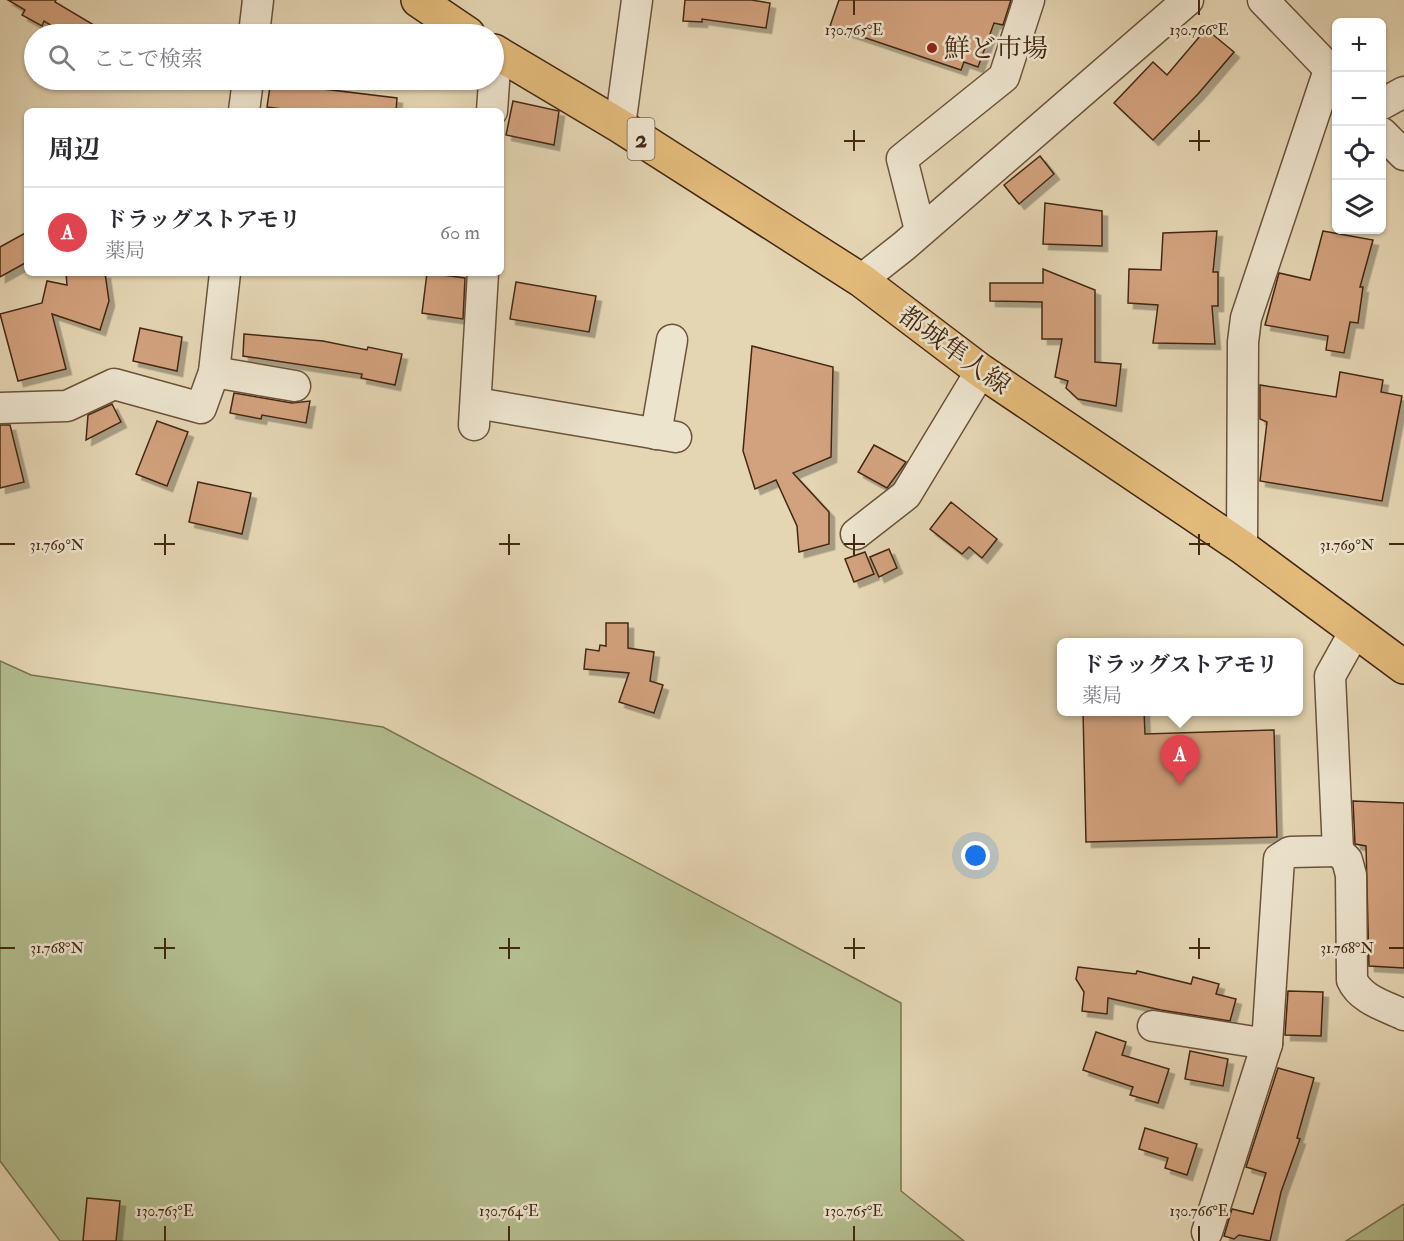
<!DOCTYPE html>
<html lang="ja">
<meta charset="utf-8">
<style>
:root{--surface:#fff;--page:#f2f2f3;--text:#2b2b33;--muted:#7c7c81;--line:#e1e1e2;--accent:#8f2418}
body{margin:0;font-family:"IM FELL Double Pica","Noto Serif JP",serif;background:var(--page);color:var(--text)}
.controls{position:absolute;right:18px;top:18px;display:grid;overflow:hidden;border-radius:9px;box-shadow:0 2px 4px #0004}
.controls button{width:54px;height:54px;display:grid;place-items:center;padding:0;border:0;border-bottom:2px solid var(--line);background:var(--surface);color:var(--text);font:30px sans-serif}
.you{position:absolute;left:976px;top:856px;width:21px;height:21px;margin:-15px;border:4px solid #fff;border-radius:50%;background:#1a73e8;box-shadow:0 0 0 9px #1a73e833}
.badge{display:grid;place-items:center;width:39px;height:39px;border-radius:50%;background:var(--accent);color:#fff;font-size:20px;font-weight:700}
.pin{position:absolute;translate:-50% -50px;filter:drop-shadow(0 2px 3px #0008)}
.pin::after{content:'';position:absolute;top:32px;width:21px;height:18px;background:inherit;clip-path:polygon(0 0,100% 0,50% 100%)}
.popup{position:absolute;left:1057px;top:638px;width:246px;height:78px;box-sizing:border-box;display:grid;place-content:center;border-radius:9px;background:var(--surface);filter:drop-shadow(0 2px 4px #0005);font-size:20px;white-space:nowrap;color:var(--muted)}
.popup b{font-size:22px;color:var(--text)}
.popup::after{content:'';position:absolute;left:50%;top:100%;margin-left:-12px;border:12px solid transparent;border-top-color:var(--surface)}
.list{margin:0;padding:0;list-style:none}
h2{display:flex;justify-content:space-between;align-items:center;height:78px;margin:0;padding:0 24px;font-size:26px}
h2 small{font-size:20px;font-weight:400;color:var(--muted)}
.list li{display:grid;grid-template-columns:39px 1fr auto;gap:18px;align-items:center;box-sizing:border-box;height:90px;padding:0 24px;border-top:2px solid var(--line)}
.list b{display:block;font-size:22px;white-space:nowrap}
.list p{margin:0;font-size:20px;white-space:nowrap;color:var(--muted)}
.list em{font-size:20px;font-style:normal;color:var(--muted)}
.icon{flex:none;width:33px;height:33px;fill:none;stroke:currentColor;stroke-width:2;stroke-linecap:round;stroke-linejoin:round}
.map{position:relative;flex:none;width:1404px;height:1241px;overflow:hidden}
.search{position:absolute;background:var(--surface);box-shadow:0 2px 4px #0004;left:24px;top:24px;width:480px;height:66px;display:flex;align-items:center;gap:15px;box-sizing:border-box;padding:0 21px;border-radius:33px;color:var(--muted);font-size:22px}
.panel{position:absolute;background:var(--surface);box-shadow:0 2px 4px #0004;left:24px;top:108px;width:480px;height:168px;border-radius:9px}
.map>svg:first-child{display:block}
</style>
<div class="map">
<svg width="1404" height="1241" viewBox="0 0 1404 1241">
<defs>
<filter id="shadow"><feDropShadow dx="5.5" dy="5.5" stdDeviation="0" flood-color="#0004"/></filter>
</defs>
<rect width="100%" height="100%" fill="#e4d5b3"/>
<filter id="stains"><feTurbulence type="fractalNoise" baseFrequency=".00333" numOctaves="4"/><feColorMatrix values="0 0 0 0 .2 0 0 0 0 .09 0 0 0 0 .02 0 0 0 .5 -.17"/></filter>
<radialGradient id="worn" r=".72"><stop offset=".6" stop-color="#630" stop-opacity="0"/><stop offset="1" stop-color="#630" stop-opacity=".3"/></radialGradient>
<!-- green -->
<g fill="#b3bd8e" stroke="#7b7250" stroke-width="1.5">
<path d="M0 661 31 675 383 727 901 1003V1191L964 1241H60L0 1161Z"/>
<path d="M1404 1204V1241H1346Z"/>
</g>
<!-- building -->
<g fill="#d2a17d" stroke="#432812" stroke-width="1.5" filter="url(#shadow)">
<path d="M8 0H56L55 2 109 34H66L44 21 42 26 22 15 25 10Z"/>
<path d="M685 0H751L770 3 766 28 702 19V22L683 21Z"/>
<path d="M839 0H1011L1003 25 994 23 978 67 964 62 961 70 830 26Z"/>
<path d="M1206 29 1234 52 1198 94 1153 140 1114 103 1153 62 1167 75Z"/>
<path d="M271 80H308L307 87 397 98 396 111H297L267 107Z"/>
<path d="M513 101 559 111 554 145 506 135Z"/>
<path d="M1040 156 1054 174 1019 204 1004 185Z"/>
<path d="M1045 203 1102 211V246L1043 244Z"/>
<path d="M1217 231 1213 272H1218V306H1212L1215 344 1153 343 1158 305 1128 303 1129 269 1161 270 1163 233Z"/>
<path d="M1323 231 1373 240 1360 287H1363L1358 323 1350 322 1344 353 1326 350 1328 336 1265 325 1279 273 1310 280Z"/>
<path d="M27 232V262L0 277V247Z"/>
<path d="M1043 269 1095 290V362L1121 364 1116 406 1078 399 1066 388 1068 381 1055 377 1062 339H1042V302L990 301V283H1043Z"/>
<path d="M66 273H105L109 301 100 330 52 314 66 369 18 381 0 314 42 303 47 281 67 285Z"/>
<path d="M427 273 465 278 463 319 422 313Z"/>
<path d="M516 282 596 296 589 332 510 319Z"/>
<path d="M140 328 182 337 177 371 133 361Z"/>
<path d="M244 334 323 341 367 350 368 347 402 354 395 385 361 378 362 374 243 356Z"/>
<path d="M752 346 833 367 831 457 793 473 829 512V544L799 552 797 526 776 480 755 489 743 451Z"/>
<path d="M1340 372 1383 380 1381 392 1402 396 1382 501 1260 481 1267 422 1260 419V385L1336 397Z"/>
<path d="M234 393 292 403 310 401 306 423 262 415 261 419 230 413Z"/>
<path d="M112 404 121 422 86 440 88 415Z"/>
<path d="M157 421 188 432 167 486 136 474Z"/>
<path d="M0 425H10L24 482 0 488Z"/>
<path d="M874 445 906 462 887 488 858 472Z"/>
<path d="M198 482 251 493 242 534 189 522Z"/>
<path d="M951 502 997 539 982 558 969 547 962 554 930 529Z"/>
<path d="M889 549 897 568 879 577 870 557Z"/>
<path d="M865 552 874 574 854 582 845 559Z"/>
<path d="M606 623H628V648L654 652 650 681 663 685 654 713 619 702 629 673 584 669 586 649 599 651 600 645 606 646Z"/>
<path d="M1083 711H1144L1145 734 1274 730 1277 837 1086 842Z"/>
<path d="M1353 801 1404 803V968L1369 966 1366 846 1355 844Z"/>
<path d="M1078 967 1136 974 1137 971 1191 984 1193 977 1219 984 1216 994 1236 999 1230 1021 1161 1010 1108 998 1107 1014 1082 1011 1084 992 1076 979Z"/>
<path d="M1288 991 1323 992 1321 1036 1285 1035Z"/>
<path d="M1096 1032 1126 1042 1122 1055 1169 1069 1158 1103 1130 1095 1133 1087 1083 1070Z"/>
<path d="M1190 1051 1228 1059 1223 1086 1185 1079Z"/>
<path d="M1278 1068 1314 1078 1297 1138 1300 1139 1281 1192 1270 1241 1239 1235 1234 1239 1224 1236 1232 1209 1253 1214 1266 1173 1246 1167Z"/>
<path d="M1145 1128 1197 1144 1187 1175 1165 1168 1168 1158 1139 1149Z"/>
<path d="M87 1198 120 1201 116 1241H83Z"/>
</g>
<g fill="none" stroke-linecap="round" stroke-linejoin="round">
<!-- minor casing -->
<g stroke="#6b533a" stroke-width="33">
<g id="minor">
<path d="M1263 0 1336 76"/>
<path d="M254 34 258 0"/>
<path d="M1382 104 1404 92"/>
<path d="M244 111 248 80"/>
<path d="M492 111 496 53"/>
<path d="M620 126 637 0"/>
<path d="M1382 133 1404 155"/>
<path d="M920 230 902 159 1004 77 1029 0"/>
<path d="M861 280 904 246 1188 0"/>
<path d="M214 372 295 386"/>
<path d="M476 403 676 437"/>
<path d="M0 408 67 406 114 384 201 408 214 372 225 273"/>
<path d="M474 425 483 273"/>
<path d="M656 434 672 340"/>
<path d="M856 534 906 495 981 371"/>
<path d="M1242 547 1243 342 1246 318 1330 67"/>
<path d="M1338 851 1347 860 1351 875 1352 980C1361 1000 1386 1006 1404 1015"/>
<path d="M1153 1026 1267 1044"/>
<path d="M1207 1232 1267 1044 1279 859 1290 852 1338 851 1330 676 1355 631"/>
</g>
</g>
<!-- major casing -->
<g stroke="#432812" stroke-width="36">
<g id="major">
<path d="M418 0 468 34"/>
<path d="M494 51 620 126 861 280 981 371 1242 547 1404 667"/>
</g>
</g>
<!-- minor -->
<use href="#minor" stroke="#ede4ce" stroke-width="30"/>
<!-- major -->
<use href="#major" stroke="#e2ba7a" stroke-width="33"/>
</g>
<!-- ticks -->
<path fill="none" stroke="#432812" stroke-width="2" d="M854 0V15M1199 0V15M854 130V151M1199 130V151M844 141H865M1189 141H1210M165 534V555M509 534V555M854 534V555M1199 534V555M0 544H15M154 544H175M499 544H520M844 544H865M1189 544H1210M1389 544H1404M165 938V959M509 938V959M854 938V959M1199 938V959M0 948H15M154 948H175M499 948H520M844 948H865M1189 948H1210M1389 948H1404M165 1226V1241M509 1226V1241M854 1226V1241M1199 1226V1241"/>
<!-- markers -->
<circle fill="#8f2418" stroke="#ede4ce" stroke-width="2" cx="932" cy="48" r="6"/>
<g text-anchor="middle" stroke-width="5" stroke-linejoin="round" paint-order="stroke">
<!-- shield labels -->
<rect fill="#ede4ce" stroke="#76604a" stroke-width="1.5" x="627.5" y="118" width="27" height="42" rx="4.5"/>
<g font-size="24" font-weight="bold" fill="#432812">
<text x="641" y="147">2</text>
</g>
<!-- poi labels -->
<g font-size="26" fill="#432812" stroke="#ede4ce" text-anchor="start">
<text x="944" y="57">鮮ど市場</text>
</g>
<!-- street labels -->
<g font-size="26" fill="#432812" stroke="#ede4ce">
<text transform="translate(955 350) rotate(36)" y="9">都城隼人線</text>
</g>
</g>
<g font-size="15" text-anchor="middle" fill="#432812" stroke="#ede4ce" stroke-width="5" stroke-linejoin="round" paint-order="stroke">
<text x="854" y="35">130.765°E</text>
<text x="1199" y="35">130.766°E</text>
<text x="57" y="550">31.769°N</text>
<text x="1347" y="550">31.769°N</text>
<text x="57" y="953">31.768°N</text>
<text x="1347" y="953">31.768°N</text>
<text x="165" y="1216">130.763°E</text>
<text x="509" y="1216">130.764°E</text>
<text x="854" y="1216">130.765°E</text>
<text x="1199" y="1216">130.766°E</text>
</g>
<rect width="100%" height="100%" filter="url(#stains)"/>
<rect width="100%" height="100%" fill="url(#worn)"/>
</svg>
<div class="controls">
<button>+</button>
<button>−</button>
<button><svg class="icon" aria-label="locate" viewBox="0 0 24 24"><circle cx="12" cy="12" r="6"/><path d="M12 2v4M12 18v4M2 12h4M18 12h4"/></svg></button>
<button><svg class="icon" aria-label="layers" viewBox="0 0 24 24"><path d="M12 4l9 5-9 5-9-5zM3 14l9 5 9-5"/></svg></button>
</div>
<div class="you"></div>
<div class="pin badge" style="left:1180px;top:785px;background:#e0444e">A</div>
<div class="popup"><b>ドラッグストアモリ</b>薬局</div>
<div class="search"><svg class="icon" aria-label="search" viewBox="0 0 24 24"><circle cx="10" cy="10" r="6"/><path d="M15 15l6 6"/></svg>ここで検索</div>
<section class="panel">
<h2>周辺<small></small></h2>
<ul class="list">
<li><span class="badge" style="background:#e0444e">A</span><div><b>ドラッグストアモリ</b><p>薬局</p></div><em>60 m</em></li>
</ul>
</section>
</div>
